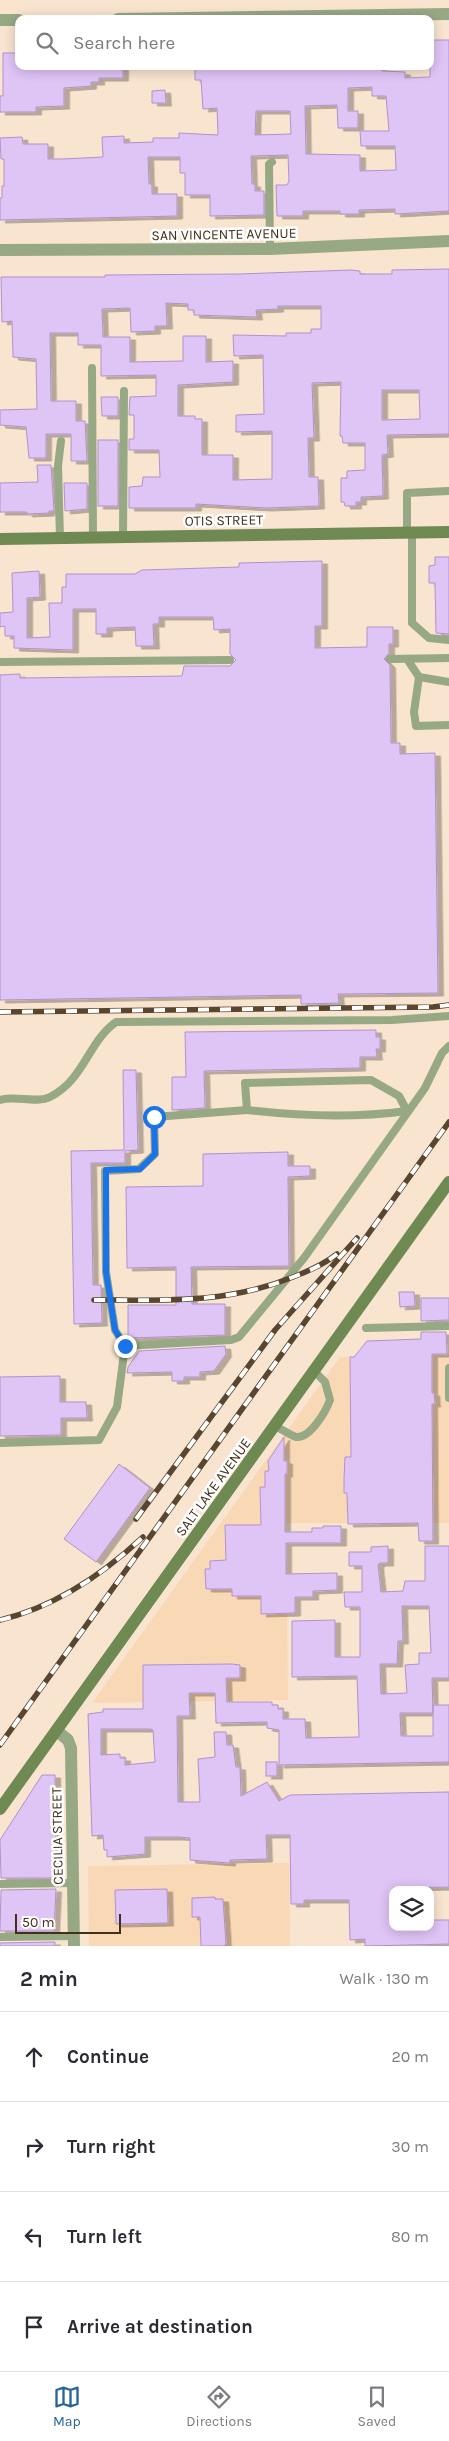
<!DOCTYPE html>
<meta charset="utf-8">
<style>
:root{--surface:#fff;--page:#f2f2f3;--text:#2b2b33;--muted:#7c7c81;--line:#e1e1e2;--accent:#27649b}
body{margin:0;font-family:Karla,sans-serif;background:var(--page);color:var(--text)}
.controls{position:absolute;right:15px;bottom:15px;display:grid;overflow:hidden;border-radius:10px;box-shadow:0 2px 12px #0003}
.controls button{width:45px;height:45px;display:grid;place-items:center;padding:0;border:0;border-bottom:1px solid var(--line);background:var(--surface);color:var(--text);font:25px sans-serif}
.scale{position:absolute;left:15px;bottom:12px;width:106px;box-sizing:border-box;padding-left:5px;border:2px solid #43301a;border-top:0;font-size:14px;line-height:18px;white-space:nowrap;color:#43301a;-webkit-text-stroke:4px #fff;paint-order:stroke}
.stop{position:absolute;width:15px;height:15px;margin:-11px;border:4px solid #1a73e8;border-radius:50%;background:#fff}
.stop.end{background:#1a73e8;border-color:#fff;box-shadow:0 1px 5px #0008}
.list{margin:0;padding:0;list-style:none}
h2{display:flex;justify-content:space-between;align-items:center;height:65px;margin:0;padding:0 20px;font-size:21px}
h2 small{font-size:16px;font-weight:400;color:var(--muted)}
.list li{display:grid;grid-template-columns:32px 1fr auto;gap:15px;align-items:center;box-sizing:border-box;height:90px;padding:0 20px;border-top:1px solid var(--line)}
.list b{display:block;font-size:19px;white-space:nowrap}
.list em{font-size:16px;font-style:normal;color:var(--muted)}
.icon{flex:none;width:28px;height:28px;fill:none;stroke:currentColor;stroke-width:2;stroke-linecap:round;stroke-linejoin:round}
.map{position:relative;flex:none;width:449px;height:1946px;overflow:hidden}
.search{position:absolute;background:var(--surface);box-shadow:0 2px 12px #0003;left:15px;right:15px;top:15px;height:55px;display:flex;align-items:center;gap:12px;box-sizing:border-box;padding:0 18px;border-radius:10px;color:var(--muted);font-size:19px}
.sheet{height:425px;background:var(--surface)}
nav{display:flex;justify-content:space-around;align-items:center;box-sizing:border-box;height:70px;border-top:1px solid var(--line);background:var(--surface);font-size:14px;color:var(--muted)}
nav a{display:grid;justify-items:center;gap:2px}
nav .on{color:var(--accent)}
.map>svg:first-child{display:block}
</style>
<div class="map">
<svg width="449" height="1946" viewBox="0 0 449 1946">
<defs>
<filter id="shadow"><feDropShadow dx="5.5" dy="3" stdDeviation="0" flood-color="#0004"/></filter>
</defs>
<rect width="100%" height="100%" fill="#f8e4cf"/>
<!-- built -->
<g fill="#f9d8b5">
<path d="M449 1355V1523H286L288 1700 92 1703 340 1357Z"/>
<path d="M289 1863 290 1946H89L88 1866Z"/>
</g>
<!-- building -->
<g fill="#dfc4f6" stroke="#b192cb" fill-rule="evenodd" filter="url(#shadow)">
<path d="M430 40H449V211L395 214V209L359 210V214H340V211H303V216H277L276 185H287L289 181 288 155 251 156 252 184H255V191H264V215L210 216V195H185V173H180V157H148L149 184H152V194H177V216L0 220V198H2V186H4V159H1L0 138 22 137 23 144H48V159H62L103 157 102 137 124 136V143L153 142V138H179V133L218 135 217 108 203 109 201 80H195V66H381L382 71 405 72V78L430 77ZM372 87V96H386L389 131H360L361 146H395L396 170 360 171V155L306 154 305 106 337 105 338 128H358V111H348V88ZM256 111H290L291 134 255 135Z"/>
<path d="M3 53H19V66H123V78H99V82H91V86L64 88V106L36 107V112H0V96H3Z"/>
<path d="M165 90 166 103H152V91Z"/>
<path d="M449 269V434L387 435 388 454 382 455 383 496 361 497V502H356V506H345L344 502H341V478H347V471L365 470V443H343L342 436H340L341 382 312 383 314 438H308L309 477H318L319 506 266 508 196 504V508H129V487L142 486 143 477H160L159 450H129V439H134V415H129L130 397 156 396V375L101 376V345H78V333H50L51 401H76V421H85L87 461H71V434H46V458H29L26 427 0 425V410L37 409 36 359 13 357 12 321 2 322 1 277H105V275L239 274 351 270 360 271V274H392V270ZM166 303 188 304V310H194V315L257 317 256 310 278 309V306H321V329H311V333H286V336L233 335 234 356 263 355 264 414 236 415V432L272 431V479L233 480V455H202V419H195V416H178V385L233 382V361L206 362V336H183V361L130 362V337H103L102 309 130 308 131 332 155 331V326H167ZM382 390H419L420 419 382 420Z"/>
<path d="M101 397H118V416H102Z"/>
<rect x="98" y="440" width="20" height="66"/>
<path d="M37 465H51L54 511H49V513L27 514V512H0V483L38 482Z"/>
<path d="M64 483H87V509L65 511Z"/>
<path d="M435 557H449V634L436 633 435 583H429V566L435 565Z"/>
<path d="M322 561V626H315V648L367 647V627H393V644H389V653L384 659 390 665 391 743H400V754L435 753 438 993 338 994 339 1003 301 1004V995L0 1000V675L20 674V678L182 676 184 666H230L236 660 230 654V629L214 630 213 617H159V624H153L154 646H136L135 627 107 628V634H96V609H73V650L14 648V636H5V626L0 627V613L13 612 12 573 39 571 40 597 27 598V638L50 637 49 603H62V587H66V574H135L142 570 239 567V563Z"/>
<path d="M376 1030V1037H380V1049H376L377 1057H360V1068L204 1071 205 1108 172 1110V1077H186L185 1032Z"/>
<path d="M123 1070H136L138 1150 125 1151V1163H91L93 1285H101L102 1323 74 1324 71 1151 124 1150Z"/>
<path d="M288 1152V1166H310V1176L288 1177 289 1266 191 1267 192 1304H225V1335L128 1338V1305H176V1267L127 1268 126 1187 203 1186V1154Z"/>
<path d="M399 1292H414L415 1306 400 1307Z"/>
<path d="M421 1298H449V1320L421 1321Z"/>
<path d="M421 1332H446L447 1354H432V1393H434L435 1404H432L433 1541H419L418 1523 348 1524 347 1493H344V1480L345 1457H351L350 1357H354L367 1341 421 1339Z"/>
<path d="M225 1346 226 1354 214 1371 200 1372V1377H184V1381H172V1372L127 1373 128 1367 139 1351Z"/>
<path d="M60 1376V1402H86L87 1418H61V1435L0 1436V1377Z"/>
<path d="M284 1437V1461H287V1474H285V1532H312V1528H323V1526H341V1543H286V1574L337 1573V1590L313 1591V1597H295V1613L261 1614V1596H232V1589H206L205 1569H210V1561L226 1560 225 1525H261L260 1487H265V1471H269L268 1461Z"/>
<path d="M119 1464 150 1488 96 1562 64 1539Z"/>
<path d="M388 1546V1563H380L378 1565 381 1592 403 1591 405 1581H425V1546H449V1678H432L433 1713H400L401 1736H433V1705H449V1762L279 1765V1730L267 1728V1722L216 1723 215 1693H189L190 1716H177L178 1802H200L198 1759 215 1757 214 1732H226L227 1745H233L236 1767H240L241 1796 267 1782 279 1801 290 1795 449 1792V1887L393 1888V1927H430L432 1920H449V1944L365 1946V1939L350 1940 349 1900H304V1904H291L290 1835H266L267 1859 230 1860V1863L190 1860V1838L179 1837H145V1854L107 1857V1850H104L103 1835 92 1836 88 1714 103 1712V1709H143V1665L232 1664 240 1665V1678H226L227 1702H272V1705H278V1709H283V1719H305L306 1738 359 1737 357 1676 292 1677V1621L335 1620V1657H360V1607H345L344 1592H362V1566H349V1552H371V1547ZM402 1606H429L431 1653H419V1664L405 1665 407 1693 381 1694 380 1664H397L398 1641H403ZM101 1729H150L153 1730 155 1762 125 1765V1758H120V1754L101 1755Z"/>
<rect x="266" y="1762" width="11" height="14"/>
<path d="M42 1775H55L56 1878H1L0 1840Z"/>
<path d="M56 1889 54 1931H0L1 1890Z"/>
<path d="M167 1889 168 1923 116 1924 115 1890Z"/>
<path d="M215 1897V1899H223L226 1944 224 1946H201L200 1917H192V1898Z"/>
<path d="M55 1942V1946H0V1943Z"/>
</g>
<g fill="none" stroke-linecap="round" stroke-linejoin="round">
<!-- lane -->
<g stroke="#96a884" stroke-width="8">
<path d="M270 249 269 164 272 162"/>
<path d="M92 368 93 537"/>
<path d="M412 532V623L429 638 449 640"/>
<path d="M407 533V493L448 491"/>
<path d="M123 537 124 391"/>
<path d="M60 538 58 466 61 441"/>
<path d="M390 659 449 658"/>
<path d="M407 659 419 677 414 712 416 726 449 725"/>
<path d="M0 662 230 660"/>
<path d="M419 677 449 682"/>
<path d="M371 1080 399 1096 407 1111C355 1118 299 1116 247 1110L245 1083Z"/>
<path d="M0 1100C15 1095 36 1104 50 1097 84 1080 88 1042 116 1022L392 1020 449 1016"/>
<path d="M366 1328 449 1326"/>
<path d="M125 1346 115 1330 106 1272 105 1171 139 1169 155 1154 154 1117 247 1110"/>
<path d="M449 1368V1398"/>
<path d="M275 1426C281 1429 290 1435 296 1437 310 1439 326 1411 330 1400L325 1382 314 1371"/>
<path d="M0 1443 99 1440 117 1407 125 1346 231 1340 239 1337 304 1258 425 1088 442 1053 449 1046"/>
<path d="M0 1884 73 1883"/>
<path d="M0 1937 74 1936"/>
</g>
<!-- street -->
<g stroke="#96a884" stroke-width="12">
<path d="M118 19 449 14"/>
<path d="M0 20H19"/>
<path d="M0 250 270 249 449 241"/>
<path d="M57 1731 68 1740 71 1748 74 1946"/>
</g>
<!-- secondary -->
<g stroke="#6f8952" stroke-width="12">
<path d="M0 539 449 532"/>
<path d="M0 1809 449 1182"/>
</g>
<!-- rail casing -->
<g stroke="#594630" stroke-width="5.5">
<g id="rail">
<path d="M0 1012 433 1007 449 1005"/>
<path d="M94 1300C164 1300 227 1304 293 1277 309 1271 323 1265 337 1254"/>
<path d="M136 1519 275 1330 357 1238"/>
<path d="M0 1620C55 1607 102 1575 143 1537"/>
<path d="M0 1745 449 1122"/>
</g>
</g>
<!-- rail -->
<use href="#rail" stroke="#fff" stroke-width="4" stroke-dasharray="11" stroke-linecap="butt"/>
</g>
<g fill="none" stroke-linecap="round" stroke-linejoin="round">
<!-- route -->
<path stroke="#1a73e8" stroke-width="6" d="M125 1346 115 1330 106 1272V1170L140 1169 155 1154 154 1117"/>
</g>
<g text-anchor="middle" stroke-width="5" stroke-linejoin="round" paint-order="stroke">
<!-- street labels -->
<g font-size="14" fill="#43301a" stroke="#fff">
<text transform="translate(224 234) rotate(-1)" y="5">SAN VINCENTE AVENUE</text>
<text transform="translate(224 520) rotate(-1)" y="5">OTIS STREET</text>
<text transform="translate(213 1487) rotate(-54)" y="5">SALT LAKE AVENUE</text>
<text transform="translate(57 1836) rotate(-91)" y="5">CECILIA STREET</text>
</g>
</g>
</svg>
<div class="controls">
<button><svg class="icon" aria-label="layers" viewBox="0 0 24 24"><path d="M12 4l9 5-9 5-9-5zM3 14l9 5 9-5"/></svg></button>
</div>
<div class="scale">50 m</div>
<div class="stop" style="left:154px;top:1117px"></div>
<div class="stop end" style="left:125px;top:1346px"></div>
<div class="search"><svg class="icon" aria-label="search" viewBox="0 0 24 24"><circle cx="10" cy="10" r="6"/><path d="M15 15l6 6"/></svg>Search here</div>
</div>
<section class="sheet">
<h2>2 min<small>Walk · 130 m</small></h2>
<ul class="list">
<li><svg class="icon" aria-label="ahead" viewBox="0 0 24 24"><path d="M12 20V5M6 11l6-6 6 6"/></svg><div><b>Continue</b></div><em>20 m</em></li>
<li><svg class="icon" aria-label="right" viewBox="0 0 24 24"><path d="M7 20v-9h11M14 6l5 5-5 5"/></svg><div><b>Turn right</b></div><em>30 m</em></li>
<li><svg class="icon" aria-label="left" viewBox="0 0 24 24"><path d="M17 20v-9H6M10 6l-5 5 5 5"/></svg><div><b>Turn left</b></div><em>80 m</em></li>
<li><svg class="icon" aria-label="arrive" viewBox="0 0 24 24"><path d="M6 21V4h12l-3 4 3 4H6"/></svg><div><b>Arrive at destination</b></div></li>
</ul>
</section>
<nav>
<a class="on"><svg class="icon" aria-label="map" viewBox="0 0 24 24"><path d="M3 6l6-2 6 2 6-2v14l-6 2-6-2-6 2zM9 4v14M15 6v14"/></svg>Map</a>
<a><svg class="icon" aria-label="directions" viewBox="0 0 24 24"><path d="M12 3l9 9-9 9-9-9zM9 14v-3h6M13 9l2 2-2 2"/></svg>Directions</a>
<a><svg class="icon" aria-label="saved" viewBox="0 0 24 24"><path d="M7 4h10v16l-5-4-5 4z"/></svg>Saved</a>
</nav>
